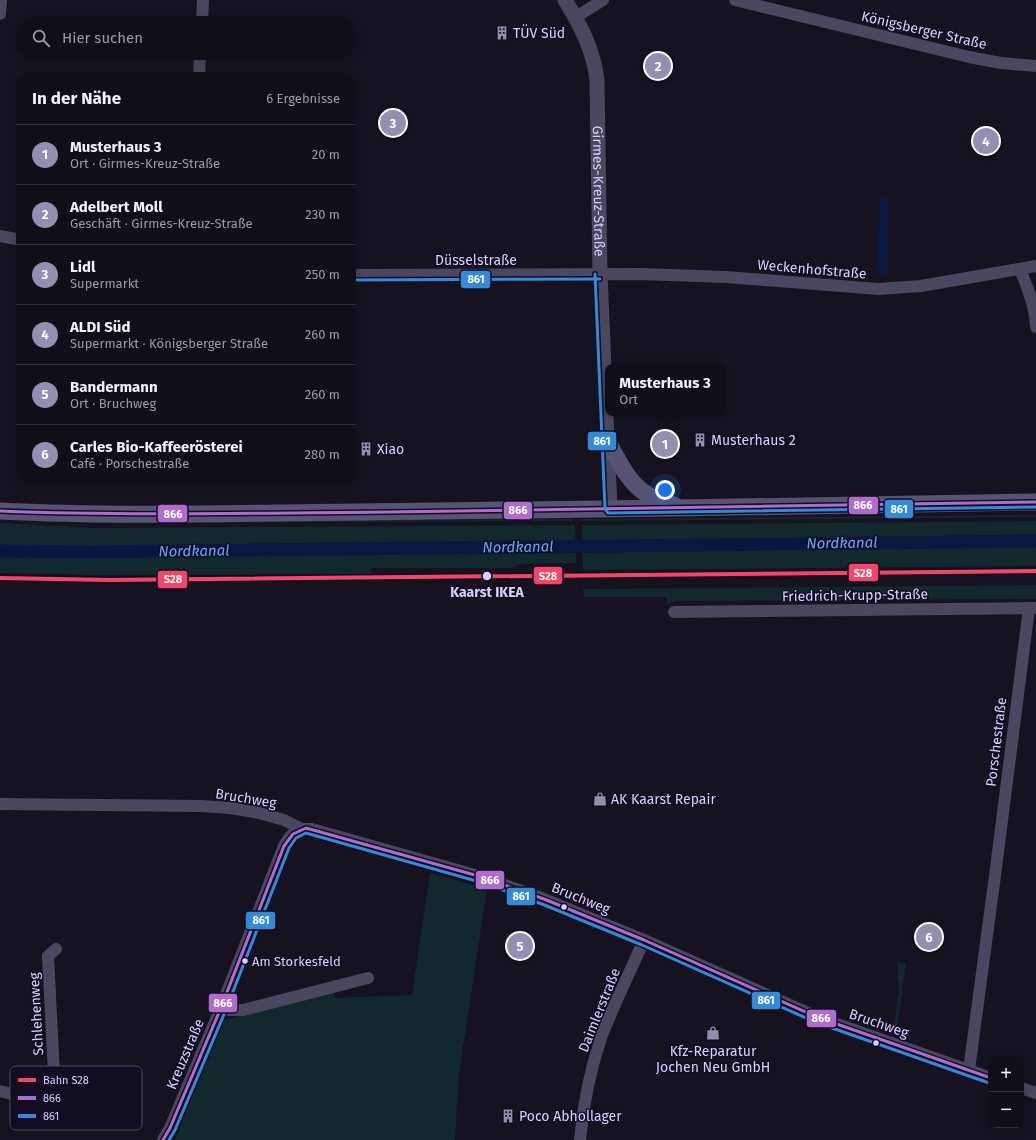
<!DOCTYPE html>
<html lang="de">
<meta charset="utf-8">
<style>
:root{--surface:#100e17;--page:#1e1c24;--text:#f1f3f6;--muted:#9c9ca1;--line:#302e36;--accent:#958eb1}
body{margin:0;font-family:"Fira Sans",sans-serif;background:var(--page);color:var(--text)}
.controls{position:absolute;right:12px;bottom:12px;display:grid;overflow:hidden;border-radius:8px;box-shadow:0 2px 10px #0003}
.controls button{width:36px;height:36px;display:grid;place-items:center;padding:0;border:0;border-bottom:1px solid var(--line);background:var(--surface);color:var(--text);font:20px sans-serif}
.you{position:absolute;left:665px;top:490px;width:14px;height:14px;margin:-10px;border:3px solid #fff;border-radius:50%;background:#1a73e8;box-shadow:0 0 0 6px #1a73e833}
.badge{display:grid;place-items:center;width:26px;height:26px;border-radius:50%;background:var(--accent);color:#fff;font-size:13px;font-weight:700}
.pin{position:absolute;translate:-50% -50%;border:2px solid #fff;box-shadow:0 1px 4px #0006}
.popup{position:absolute;left:605px;top:364px;width:120px;height:52px;box-sizing:border-box;display:grid;place-content:center;border-radius:8px;background:var(--surface);filter:drop-shadow(0 1px 3px #0005);font-size:13px;white-space:nowrap;color:var(--muted)}
.popup b{font-size:15px;color:var(--text)}
.popup::after{content:'';position:absolute;left:50%;top:100%;margin-left:-8px;border:8px solid transparent;border-top-color:var(--surface)}
.list{margin:0;padding:0;list-style:none}
h2{display:flex;justify-content:space-between;align-items:center;height:52px;margin:0;padding:0 16px;font-size:17px}
h2 small{font-size:13px;font-weight:400;color:var(--muted)}
.list li{display:grid;grid-template-columns:26px 1fr auto;gap:12px;align-items:center;box-sizing:border-box;height:60px;padding:0 16px;border-top:1px solid var(--line)}
.list b{display:block;font-size:15px;white-space:nowrap}
.list p{margin:0;font-size:13px;white-space:nowrap;color:var(--muted)}
.list em{font-size:13px;font-style:normal;color:var(--muted)}
.icon{flex:none;width:22px;height:22px;fill:none;stroke:currentColor;stroke-width:2;stroke-linecap:round;stroke-linejoin:round}
.map{position:relative;flex:none;width:1036px;height:1140px;overflow:hidden}
.search{position:absolute;background:var(--surface);box-shadow:0 2px 10px #0003;left:16px;top:16px;width:340px;height:44px;display:flex;align-items:center;gap:10px;box-sizing:border-box;padding:0 14px;border-radius:22px;color:var(--muted);font-size:15px}
.panel{position:absolute;background:var(--surface);box-shadow:0 2px 10px #0003;left:16px;top:72px;width:340px;height:412px;border-radius:16px}
.map>svg:first-child{display:block}
</style>
<div class="map">
<svg width="1036" height="1140" viewBox="0 0 1036 1140">
<rect width="100%" height="100%" fill="#16121f"/>
<!-- green -->
<g fill="#11292c">
<path d="M1036 515V517L581 521V519Z"/>
<path d="M2 519 95 521 572 519V521L95 523Z"/>
<path d="M1036 521V566L583 570 582 525Z"/>
<path d="M0 523 96 528 575 525 576 563 519 564 512 568H371V574L92 575 0 573Z"/>
<path d="M1036 585V599L675 601 667 605V597H584L583 589Z"/>
<path d="M430 873 487 889 459 1074 455 1140H175L223 1020 334 990V998L412 995Z"/>
<path d="M897 962 906 963 896 1035 893 1034 899 990Z"/>
</g>
<!-- water -->
<path fill="#081840" d="M880 197 889 198 888 275 876 276Z"/>
<g fill="none" stroke-linecap="round" stroke-linejoin="round">
<!-- canal -->
<path stroke="#081840" stroke-width="13" d="M0 551 90 552 1036 541"/>
<!-- minor -->
<g stroke="#4a4760" stroke-width="12">
<path d="M735 0 969 57 1001 63 1036 66"/>
<path d="M0 14 1 0"/>
<path d="M576 17 603 0"/>
<path d="M202 23 203 0"/>
<path d="M199 77 200 53"/>
<path d="M0 236 21 240"/>
<path d="M1020 269C1028 289 1035 306 1036 327"/>
<path d="M351 275 642 274 726 277 878 289 921 286 1036 266"/>
<path d="M674 612 1036 608"/>
<path d="M0 804 201 806 230 808 259 813 284 820 302 829H312L482 877 544 899 644 940 817 1017 991 1078"/>
<path d="M220 1010H243L368 978"/>
<path d="M969 1070 996 868 1029 608"/>
<path d="M1021 1088 1036 1093"/>
<path d="M0 1091 45 1102 50 1100 55 1093 48 956 56 949"/>
<path d="M163 1140 170 1128 220 1010 284 846C289 837 293 832 302 829"/>
<path d="M580 1140C583 1106 590 1071 601 1038 613 1006 630 972 644 940"/>
</g>
<!-- tertiary -->
<path stroke="#4a4760" stroke-width="15" id="s1" d="M565 0C581 26 594 51 597 81L600 274 610 509"/>
<!-- secondary -->
<g stroke="#575373" stroke-width="17">
<path d="M607 440C617 458 627 481 645 493 653 499 664 502 674 505"/>
<path d="M0 511C119 517 240 513 359 512 585 510 810 506 1036 502"/>
</g>
<!-- bus-1 casing -->
<g stroke="#130d24" stroke-width="6">
<g id="bus-1">
<path d="M0 511C130 516 260 513 390 512 606 510 821 506 1036 502"/>
<path d="M163 1140 170 1128 220 1010 284 846 293 834 306 828 482 877 544 899 644 940 817 1017 991 1078"/>
</g>
</g>
<!-- bus-2 casing -->
<g stroke="#130d24" stroke-width="6">
<g id="bus-2">
<path d="M595 274 605 509 608 513 1036 507"/>
<path d="M351 280 600 279"/>
<path d="M169 1140 175 1130 225 1012 289 848 296 838 306 833 480 882 542 904 642 945 815 1022 989 1083"/>
</g>
</g>
<!-- bus-1 -->
<use href="#bus-1" stroke="#b06ccc" stroke-width="3"/>
<!-- bus-2 -->
<use href="#bus-2" stroke="#338bd7" stroke-width="3"/>
<!-- rail-1 casing -->
<g stroke="#130d24" stroke-width="7">
<path id="rail-1" d="M0 578 110 580 1036 571"/>
</g>
<!-- rail-1 -->
<use href="#rail-1" stroke="#f34667" stroke-width="4"/>
</g>
<!-- icons -->
<defs>
<g id="building-bare" transform="scale(1.08)"><path d="M-4-6H4V6H1V3H-1V6H-4ZM-2.5-4.3h1.7v1.8h-1.7ZM.8-4.3h1.7v1.8H.8ZM-2.5-1h1.7V.8h-1.7ZM.8-1h1.7V.8H.8Z" fill="#958eb1" stroke="#130d24" stroke-width="2.5" paint-order="stroke"/></g>
<g id="shop-bare" transform="scale(1.08)"><path d="M-5-2.5h2.3a2.7 3.5 0 0 1 5.4 0H5L5.5 6h-11ZM-1.5-2.5h3a1.5 2.3 0 0 0-3 0Z" fill="#958eb1" stroke="#130d24" stroke-width="2.5" paint-order="stroke"/></g>
</defs>
<g fill-rule="evenodd">
<use href="#building-bare" x="502" y="33"/>
<use href="#building-bare" x="700" y="440"/>
<use href="#building-bare" x="366" y="449"/>
<use href="#shop-bare" x="600" y="799"/>
<use href="#shop-bare" x="713" y="1033"/>
<use href="#building-bare" x="508" y="1116"/>
</g>
<!-- markers -->
<g fill="#d9d0ff" stroke="#130d24" stroke-width="1.5">
<circle cx="487" cy="576" r="5"/>
<circle cx="564" cy="907" r="3.5"/>
<circle cx="245" cy="961" r="3.5"/>
<circle cx="876" cy="1043" r="3.5"/>
</g>
<g text-anchor="middle" stroke-width="3" stroke-linejoin="round" paint-order="stroke">
<!-- bus labels -->
<g font-size="13" fill="#d9d0ff" stroke="#130d24" text-anchor="start">
<text x="252" y="966">Am Storkesfeld</text>
</g>
<!-- street labels -->
<g font-size="14" fill="#d9d0ff" stroke="#130d24">
<text transform="translate(924 30) rotate(13)" y="5">Königsberger Straße</text>
<text dy="5" stroke="none"><textPath href="#s1" startOffset="198">Girmes-Kreuz-Straße</textPath></text>
<text x="476" y="265">Düsselstraße</text>
<text transform="translate(812 269) rotate(5)" y="5">Weckenhofstraße</text>
<text transform="translate(855 595) rotate(-1)" y="5">Friedrich-Krupp-Straße</text>
<text transform="translate(996 742) rotate(-83)" y="5">Porschestraße</text>
<text transform="translate(246 798) rotate(9)" y="5">Bruchweg</text>
<text transform="translate(581 898) rotate(22)" y="5">Bruchweg</text>
<text transform="translate(599 1010) rotate(-68)" y="5">Daimlerstraße</text>
<text transform="translate(36 1014) rotate(-93)" y="5">Schlehenweg</text>
<text transform="translate(879 1023) rotate(19)" y="5">Bruchweg</text>
<text transform="translate(185 1054) rotate(-67)" y="5">Kreuzstraße</text>
</g>
<!-- poi labels -->
<g font-size="14" fill="#d9d0ff" stroke="#130d24" text-anchor="start">
<text x="513" y="38">TÜV Süd</text>
<text x="711" y="445">Musterhaus 2</text>
<text x="377" y="454">Xiao</text>
<text x="611" y="804">AK Kaarst Repair</text>
<text x="713" y="1056" text-anchor="middle">Kfz-Reparatur<tspan x="713" dy="16">Jochen Neu GmbH</tspan></text>
<text x="519" y="1121">Poco Abhollager</text>
</g>
<!-- stop labels -->
<g font-size="14" font-weight="bold" fill="#d9d0ff" stroke="#130d24">
<text x="487" y="597">Kaarst IKEA</text>
</g>
<!-- water labels -->
<g font-size="15" font-style="italic" fill="#5ea9ff" stroke="#130d24">
<text transform="translate(842 543) rotate(-1)" y="5">Nordkanal</text>
<text transform="translate(518 547) rotate(-1)" y="5">Nordkanal</text>
<text transform="translate(194 551) rotate(-1)" y="5">Nordkanal</text>
</g>
</g>
<!-- legend -->
<rect x="10" y="1066" width="132" height="64" rx="6" fill="#130d24" stroke="#4e4866" stroke-width="1"/>
<rect x="18" y="1078" width="18" height="4" fill="#f34667"/>
<rect x="18" y="1096" width="18" height="4" fill="#b06ccc"/>
<rect x="18" y="1114" width="18" height="4" fill="#338bd7"/>
<g font-size="11" fill="#d9d0ff">
<text x="43" y="1084">Bahn S28</text>
<text x="43" y="1102">866</text>
<text x="43" y="1120">861</text>
</g>
<g stroke="#130d24" stroke-width="1.5">
<rect x="460" y="270" width="31" height="19" rx="4" fill="#338bd7"/>
<rect x="587" y="431" width="30" height="20" rx="4" fill="#338bd7"/>
<rect x="848" y="496" width="31" height="19" rx="4" fill="#b06ccc"/>
<rect x="884" y="499" width="30" height="20" rx="4" fill="#338bd7"/>
<rect x="503" y="501" width="30" height="19" rx="4" fill="#b06ccc"/>
<rect x="157" y="504" width="31" height="19" rx="4" fill="#b06ccc"/>
<rect x="848" y="563" width="31" height="19" rx="4" fill="#f34667"/>
<rect x="533" y="566" width="30" height="19" rx="4" fill="#f34667"/>
<rect x="157" y="570" width="31" height="19" rx="4" fill="#f34667"/>
<rect x="475" y="870" width="30" height="20" rx="4" fill="#b06ccc"/>
<rect x="506" y="887" width="30" height="19" rx="4" fill="#338bd7"/>
<rect x="245" y="911" width="31" height="19" rx="4" fill="#338bd7"/>
<rect x="751" y="991" width="30" height="19" rx="4" fill="#338bd7"/>
<rect x="208" y="993" width="30" height="20" rx="4" fill="#b06ccc"/>
<rect x="806" y="1009" width="31" height="19" rx="4" fill="#b06ccc"/>
</g>
<g font-size="11" text-anchor="middle" font-weight="bold" fill="#fff">
<text x="476" y="283">861</text>
<text x="602" y="445">861</text>
<text x="863" y="509">866</text>
<text x="899" y="513">861</text>
<text x="518" y="514">866</text>
<text x="173" y="518">866</text>
<text x="863" y="577">S28</text>
<text x="548" y="580">S28</text>
<text x="173" y="583">S28</text>
<text x="490" y="884">866</text>
<text x="521" y="900">861</text>
<text x="261" y="924">861</text>
<text x="766" y="1004">861</text>
<text x="223" y="1007">866</text>
<text x="821" y="1022">866</text>
</g>
</svg>
<div class="controls">
<button>+</button>
<button>−</button>
</div>
<div class="you"></div>
<div class="pin badge" style="left:665px;top:444px">1</div>
<div class="popup"><b>Musterhaus 3</b>Ort</div>
<div class="pin badge" style="left:658px;top:66px">2</div>
<div class="pin badge" style="left:393px;top:123px">3</div>
<div class="pin badge" style="left:986px;top:141px">4</div>
<div class="pin badge" style="left:520px;top:946px">5</div>
<div class="pin badge" style="left:929px;top:937px">6</div>
<div class="search"><svg class="icon" aria-label="search" viewBox="0 0 24 24"><circle cx="10" cy="10" r="6"/><path d="M15 15l6 6"/></svg>Hier suchen</div>
<section class="panel">
<h2>In der Nähe<small>6 Ergebnisse</small></h2>
<ul class="list">
<li><span class="badge">1</span><div><b>Musterhaus 3</b><p>Ort · Girmes-Kreuz-Straße</p></div><em>20 m</em></li>
<li><span class="badge">2</span><div><b>Adelbert Moll</b><p>Geschäft · Girmes-Kreuz-Straße</p></div><em>230 m</em></li>
<li><span class="badge">3</span><div><b>Lidl</b><p>Supermarkt</p></div><em>250 m</em></li>
<li><span class="badge">4</span><div><b>ALDI Süd</b><p>Supermarkt · Königsberger Straße</p></div><em>260 m</em></li>
<li><span class="badge">5</span><div><b>Bandermann</b><p>Ort · Bruchweg</p></div><em>260 m</em></li>
<li><span class="badge">6</span><div><b>Carles Bio-Kaffeerösterei</b><p>Café · Porschestraße</p></div><em>280 m</em></li>
</ul>
</section>
</div>
